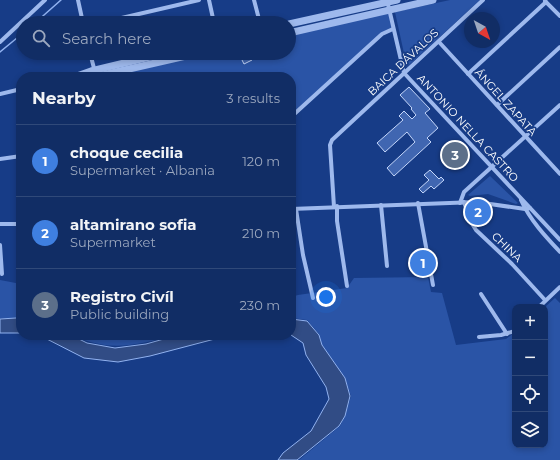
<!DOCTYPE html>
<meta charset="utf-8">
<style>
:root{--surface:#112d65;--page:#1a356b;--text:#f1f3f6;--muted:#9ca8bf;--line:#304979;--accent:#ea580c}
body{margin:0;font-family:Montserrat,sans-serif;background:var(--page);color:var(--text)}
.controls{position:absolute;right:12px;bottom:12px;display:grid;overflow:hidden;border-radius:8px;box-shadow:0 2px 6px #0003}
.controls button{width:36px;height:36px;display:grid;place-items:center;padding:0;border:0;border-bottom:1px solid var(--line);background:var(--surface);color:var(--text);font:20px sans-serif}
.compass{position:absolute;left:464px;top:12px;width:36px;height:36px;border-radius:50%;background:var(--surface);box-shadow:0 2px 6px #0003;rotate:140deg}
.you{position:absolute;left:326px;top:297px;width:14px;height:14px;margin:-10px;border:3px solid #fff;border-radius:50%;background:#1a73e8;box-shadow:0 0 0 6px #1a73e833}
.badge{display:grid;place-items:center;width:26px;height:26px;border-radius:50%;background:var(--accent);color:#fff;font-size:13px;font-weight:700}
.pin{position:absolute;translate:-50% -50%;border:2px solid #fff;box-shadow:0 1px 4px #0006}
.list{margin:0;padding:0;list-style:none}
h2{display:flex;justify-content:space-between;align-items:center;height:52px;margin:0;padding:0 16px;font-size:17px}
h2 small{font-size:13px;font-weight:400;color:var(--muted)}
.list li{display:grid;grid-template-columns:26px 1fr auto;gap:12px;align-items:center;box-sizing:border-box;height:72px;padding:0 16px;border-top:1px solid var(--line)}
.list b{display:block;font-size:15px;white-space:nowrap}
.list p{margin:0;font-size:13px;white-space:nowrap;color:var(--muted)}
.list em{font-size:13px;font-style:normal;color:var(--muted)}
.icon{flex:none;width:22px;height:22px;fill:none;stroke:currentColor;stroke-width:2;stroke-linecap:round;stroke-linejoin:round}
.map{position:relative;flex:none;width:560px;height:460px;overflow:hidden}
.search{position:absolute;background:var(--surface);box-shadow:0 2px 6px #0003;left:16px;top:16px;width:280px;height:44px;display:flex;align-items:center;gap:10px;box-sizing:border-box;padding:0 14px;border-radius:22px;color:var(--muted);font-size:15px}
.panel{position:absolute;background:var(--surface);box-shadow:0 2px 6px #0003;left:16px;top:72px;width:280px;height:268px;border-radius:16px}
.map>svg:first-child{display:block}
</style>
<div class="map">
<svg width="560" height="460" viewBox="0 0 560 460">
<rect width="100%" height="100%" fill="#173c87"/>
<!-- green -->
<g fill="#2a54a6">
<path d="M450 0H480L407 67 395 12Z"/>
<path d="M389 10 393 29 382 34 291 118V77H115L113 73 200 53H289V33Z"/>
<path d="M490 176 518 203 516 204 488 194 470 196 468 195Z"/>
<path d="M428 277 431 292 442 293 456 345 506 339 515 332V445H545V307L555 298 560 303V460H299L340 426 345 416 351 396 345 378 322 345 319 334 307 320 291 318V297L298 295 347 288 354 278Z"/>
<path d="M0 280 21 284V318H0Z"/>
<path d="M72 335H175C137 345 110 353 72 335Z"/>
</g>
<!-- water -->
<g fill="#314c85" stroke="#91b2f0">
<path d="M16 318H21V333H0V319Z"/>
<path d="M291 319 307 321 319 335 322 345 345 378 350 396 345 416 339 426 297 460H278L283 453 311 431 329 399 326 387 306 355 303 343 291 335Z"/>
<path d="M39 335H71L87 343 115 348 146 344 178 335H230L150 356 118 362 84 358Z"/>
</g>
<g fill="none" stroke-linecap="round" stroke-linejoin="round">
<!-- stream -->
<g stroke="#91b2f0" stroke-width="1.5">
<path d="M35 23 61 0"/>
<path d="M0 52 23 33"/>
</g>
</g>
<!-- building -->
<g fill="#4066b1" stroke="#c4d6fa">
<path d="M249 54 252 60 244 64 241 58Z"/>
<path d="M409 87 430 109 425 113 438 128 427 138 431 142 394 176 387 168 415 142 407 132 385 152 377 143 403 120 399 116 404 111 412 119 416 115 411 109 412 108 400 95Z"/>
<path d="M457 150 461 153 452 161 449 157Z"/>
<path d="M430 170 439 179 441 177 444 180 434 189 431 186 423 193 419 189 429 180 424 175Z"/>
</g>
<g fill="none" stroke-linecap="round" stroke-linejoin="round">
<!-- minor -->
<g stroke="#9eb9ed" stroke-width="4">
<path d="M78 0 83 23"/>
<path d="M209 0 214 23"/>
<path d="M254 0 260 23"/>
<path d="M387 0 404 73 560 240"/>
<path d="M545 1 560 16"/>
<path d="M100 23 199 0"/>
<path d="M0 42 45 0"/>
<path d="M439 42 560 174"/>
<path d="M90 53 95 72"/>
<path d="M468 74 546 2"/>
<path d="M0 94 21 89"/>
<path d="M497 105 560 47"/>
<path d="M291 117 382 34 393 29"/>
<path d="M0 159 21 156"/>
<path d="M521 200C530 220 545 236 560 252"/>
<path d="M464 202 471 222 476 230 512 264 545 300"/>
<path d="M418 203 433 285"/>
<path d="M460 203 464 192 560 105"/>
<path d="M381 205 387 266"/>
<path d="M337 206V221L347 286"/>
<path d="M334 207 330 145 332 140 483 0"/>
<path d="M291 209 476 202 525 209 530 208"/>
<path d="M296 209 303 255 313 298"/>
<path d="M0 224H21"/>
<path d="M0 245 2 274"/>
<path d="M481 294 507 334"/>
<path d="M539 307 560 287"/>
<path d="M479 337 501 335 515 331"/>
</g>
<!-- tertiary -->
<g stroke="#9eb9ed" stroke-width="7">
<path d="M289 24 397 0"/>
<path d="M289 33 433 0"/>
<path d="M74 77 91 71 166 53"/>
<path d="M94 77 199 53"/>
</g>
</g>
<g text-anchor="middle" stroke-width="3.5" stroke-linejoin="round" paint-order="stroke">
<!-- street labels -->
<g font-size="11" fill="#fff" stroke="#173c87">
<text transform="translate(403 62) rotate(-43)" y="4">BAICA DÁVALOS</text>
<text transform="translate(506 102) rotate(48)" y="4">ÁNGEL ZAPATA</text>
<text transform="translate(468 128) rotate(47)" y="4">ANTONIO NELLA CASTRO</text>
<text transform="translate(507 247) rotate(44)" y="4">CHINA</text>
</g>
</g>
</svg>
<div class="controls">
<button>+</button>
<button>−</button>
<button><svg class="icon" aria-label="locate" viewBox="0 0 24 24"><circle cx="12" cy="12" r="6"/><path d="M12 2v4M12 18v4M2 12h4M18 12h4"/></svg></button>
<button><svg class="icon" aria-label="layers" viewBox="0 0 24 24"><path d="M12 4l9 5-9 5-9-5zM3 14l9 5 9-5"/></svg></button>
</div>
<svg class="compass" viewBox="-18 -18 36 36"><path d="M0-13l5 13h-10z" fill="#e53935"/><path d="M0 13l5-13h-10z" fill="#9ca8bf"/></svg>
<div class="you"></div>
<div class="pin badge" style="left:423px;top:263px;background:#3f7fe0">1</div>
<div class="pin badge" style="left:478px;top:212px;background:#3f7fe0">2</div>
<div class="pin badge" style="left:455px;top:155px;background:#5c6f8a">3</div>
<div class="search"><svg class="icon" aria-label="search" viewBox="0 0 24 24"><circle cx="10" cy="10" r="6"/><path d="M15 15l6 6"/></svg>Search here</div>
<section class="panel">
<h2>Nearby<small>3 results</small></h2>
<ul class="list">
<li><span class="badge" style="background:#3f7fe0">1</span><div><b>choque cecilia</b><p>Supermarket · Albania</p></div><em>120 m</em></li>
<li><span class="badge" style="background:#3f7fe0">2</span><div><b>altamirano sofia</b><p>Supermarket</p></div><em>210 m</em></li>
<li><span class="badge" style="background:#5c6f8a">3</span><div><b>Registro Civíl</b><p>Public building</p></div><em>230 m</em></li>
</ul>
</section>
</div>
